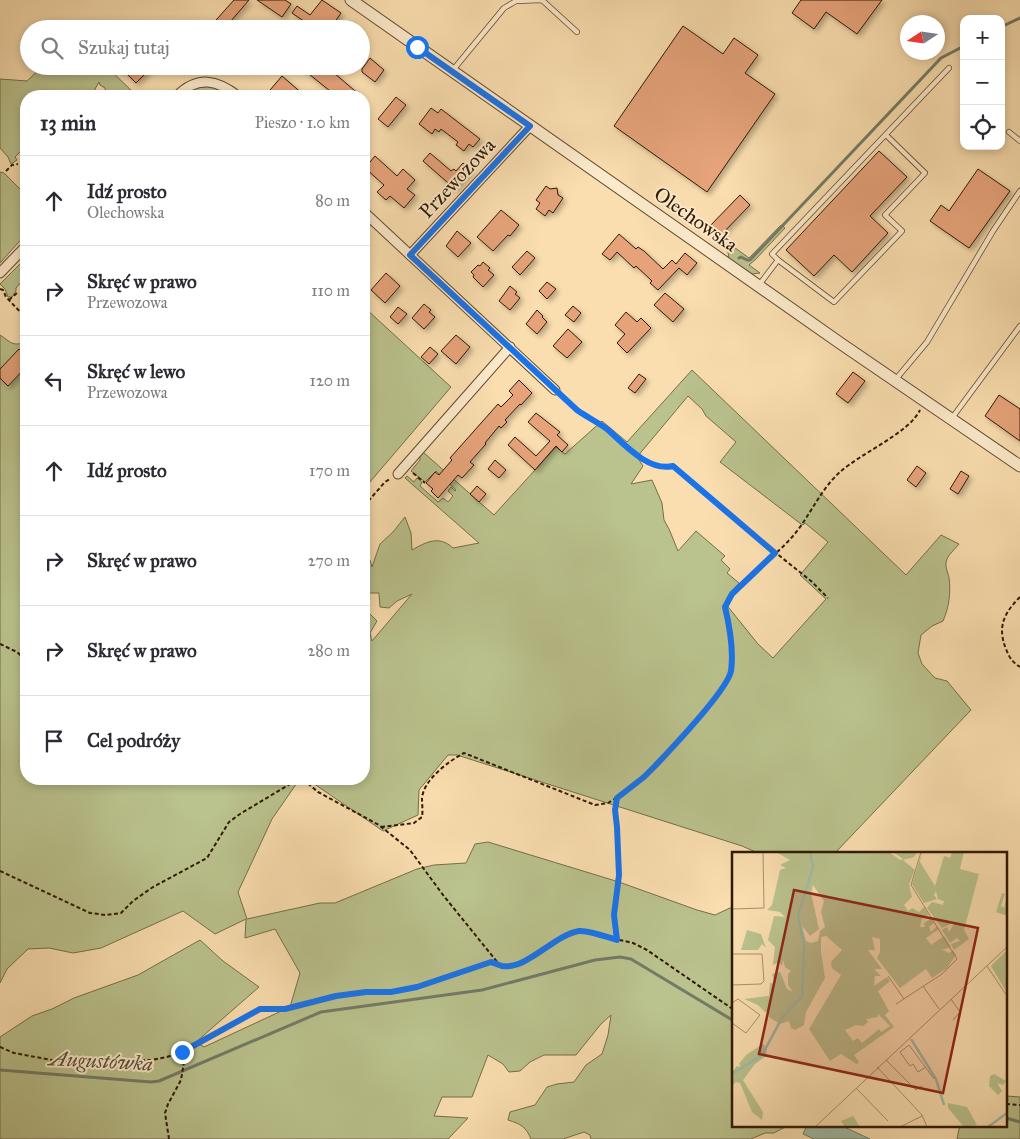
<!DOCTYPE html>
<html lang="pl">
<meta charset="utf-8">
<style>
:root{--surface:#fff;--page:#f7f7f7;--text:#2b2b33;--muted:#7c7c81;--line:#e1e1e2}
body{margin:0;font-family:"IM FELL Great Primer",serif;background:var(--page);color:var(--text)}
.controls{position:absolute;right:15px;top:15px;display:grid;overflow:hidden;border-radius:10px;box-shadow:0 2px 8px #0003}
.controls button{width:45px;height:45px;display:grid;place-items:center;padding:0;border:0;border-bottom:1px solid var(--line);background:var(--surface);color:var(--text);font:25px sans-serif}
.compass{position:absolute;left:900px;top:15px;width:45px;height:45px;border-radius:50%;background:var(--surface);box-shadow:0 2px 8px #0003;rotate:258deg}
.stop{position:absolute;width:15px;height:15px;margin:-11px;border:4px solid #1a73e8;border-radius:50%;background:#fff}
.stop.end{background:#1a73e8;border-color:#fff;box-shadow:0 1px 5px #0008}
.list{margin:0;padding:0;list-style:none}
h2{display:flex;justify-content:space-between;align-items:center;height:65px;margin:0;padding:0 20px;font-size:21px}
h2 small{font-size:16px;font-weight:400;color:var(--muted)}
.list li{display:grid;grid-template-columns:32px 1fr auto;gap:15px;align-items:center;box-sizing:border-box;height:90px;padding:0 20px;border-top:1px solid var(--line)}
.list b{display:block;font-size:19px;white-space:nowrap}
.list p{margin:0;font-size:16px;white-space:nowrap;color:var(--muted)}
.list em{font-size:16px;font-style:normal;color:var(--muted)}
.icon{flex:none;width:28px;height:28px;fill:none;stroke:currentColor;stroke-width:2;stroke-linecap:round;stroke-linejoin:round}
.map{position:relative;flex:none;width:1020px;height:1139px;overflow:hidden}
.search{position:absolute;background:var(--surface);box-shadow:0 2px 8px #0003;left:20px;top:20px;width:350px;height:55px;display:flex;align-items:center;gap:12px;box-sizing:border-box;padding:0 18px;border-radius:28px;color:var(--muted);font-size:19px}
.panel{position:absolute;background:var(--surface);box-shadow:0 2px 8px #0003;left:20px;top:90px;width:350px;height:695px;border-radius:20px}
.map>svg:first-child{display:block}
</style>
<div class="map">
<svg width="1020" height="1139" viewBox="0 0 1020 1139">
<defs>
<filter id="shadow"><feDropShadow dx="3" dy="3" stdDeviation="2.5" flood-color="#0004"/></filter>
</defs>
<rect width="100%" height="100%" fill="#fadeaf"/>
<filter id="stains"><feTurbulence type="fractalNoise" baseFrequency=".004" numOctaves="4"/><feColorMatrix values="0 0 0 0 .2 0 0 0 0 .09 0 0 0 0 .02 0 0 0 .5 -.17"/></filter>
<radialGradient id="worn" r=".72"><stop offset=".6" stop-color="#630" stop-opacity="0"/><stop offset="1" stop-color="#630" stop-opacity=".3"/></radialGradient>
<!-- green -->
<g fill="#bac28d" stroke="#756e49" fill-rule="evenodd">
<path d="M43 66H106L137 96H110L106 93 105 88 100 85 99 82 95 89V93L93 96H26V149L24 148 15 157 17 160 11 164 8 157 0 148V79L27 81Z"/>
<path d="M206 86H215L233 96H181L192 89Z"/>
<path d="M0 172 4 173 26 195V234L0 263Z"/>
<path d="M781 225 785 228 756 259 749 265 760 273 752 274 729 259 728 252 731 245 749 258Z"/>
<path d="M20 264 23 267 26 266V279L23 280 16 288V291L12 297H8L5 289 0 284Z"/>
<path d="M364 307 451 387 364 489Z"/>
<path d="M0 335C11 342 12 347 26 342V779H364V615L369 613 377 621 370 633 372 641 412 594 397 601 389 608 380 607 379 593H364V556L370 560 372 567 380 544 393 532 405 517 411 533 412 550C426 542 439 535 453 548L479 543 405 478 407 476 414 482 417 478 422 482 420 486 438 502 443 498 448 502 453 496 448 491 451 487 455 491 456 490 436 471 425 482 411 471 420 460V456L423 452 494 515 556 447 565 454 602 421 627 442 692 370 906 575 941 535 959 544C956 548 949 554 947 559 944 566 948 572 949 578 951 593 949 607 943 621L932 626 921 635 918 653 922 664 935 678 947 681 971 710 835 853H758L742 846 457 755H448L419 790 418 815 383 831 310 781 299 780 272 819 238 892 247 919 320 903H335L417 869 434 865 466 863 475 844 488 842 619 882 697 910 715 915 730 908H734V1125L787 1126 774 1133H765L751 1139H591L590 1135 584 1132 563 1139H531C526 1127 521 1124 508 1120L510 1112 535 1105 547 1087 557 1084 574 1082 586 1065 602 1054 608 1035 611 1015 601 1024 576 1055H544L530 1062 520 1071 509 1072 503 1064 488 1055 472 1097H442L434 1116 468 1118 448 1139H0V1037L32 1016 52 1009 74 998 138 975 200 940 223 961 259 987 196 1042 204 1047 290 1007 300 973 275 929 245 938 246 919 215 934 183 911 101 948 73 953 49 948 28 949 7 969 0 983ZM688 396 702 409 706 416 736 442 720 462 801 524 803 525 805 523 828 542 800 575 826 599 773 658 758 644 725 603 728 596 739 583 727 573 730 569 721 560 725 556 696 531 678 551 669 529 664 520 662 503 652 480 631 484 643 466 637 457Z"/>
<path d="M1006 1096 1020 1097V1139H957L959 1129 963 1125H1006Z"/>
</g>
<!-- water -->
<path fill="#9fbca8" stroke="#737b67" d="M807 1125H840L870 1139H814L803 1134Z"/>
<g fill="none" stroke-linecap="round" stroke-linejoin="round">
<!-- stream -->
<g stroke="#737b67" stroke-width="3">
<path d="M1001 27 1020 18"/>
<path d="M739 258 741 257 747 260H750L941 58 964 46"/>
<path d="M0 1070 151 1082 159 1081 321 1012 482 990 595 960 620 957 631 959 734 1021"/>
<path d="M1006 1118 1020 1122"/>
</g>
</g>
<!-- building -->
<g fill="#e6a37a" stroke="#301905" filter="url(#shadow)">
<path d="M234 0H249L224 29H208Z"/>
<path d="M257 0H285L291 4 282 17Z"/>
<path d="M322 0 341 13 330 29H300L305 22 292 13 297 6 310 15Z"/>
<path d="M801 0H882L857 34 826 12 814 29 792 13Z"/>
<path d="M683 26 723 54 734 38 758 55 745 73 775 94 707 192 614 126Z"/>
<path d="M370 58 384 70 375 82 362 72V69Z"/>
<path d="M119 66H153L136 83Z"/>
<path d="M299 66H341L334 73 361 96H325L330 91Z"/>
<path d="M282 76 305 96H277L270 90Z"/>
<path d="M396 97 406 105 388 127 378 119Z"/>
<path d="M431 108 438 113 441 109 480 139 473 147 469 144 464 151 456 145 458 142 441 129 439 132 435 129 432 134 419 124Z"/>
<path d="M879 151 907 177 870 216 888 233 852 272 834 255 814 276 786 250Z"/>
<path d="M430 153 451 171 454 169 456 171 463 163 471 170 455 189 423 161Z"/>
<path d="M375 156 397 176 403 169 415 180 407 189 415 195 404 208 390 196 386 200 377 192 384 185 365 168Z"/>
<path d="M978 169 1010 191 969 248 930 221 941 205 949 211Z"/>
<path d="M546 186 550 189 557 188 558 195 563 198 553 213 549 210 545 216 536 209 540 203 536 200Z"/>
<path d="M740 195 750 205 720 236 708 228Z"/>
<path d="M501 210 519 225 510 236 508 235 493 251 477 237Z"/>
<path d="M457 231 471 243 458 257 446 246Z"/>
<path d="M619 234 636 249 638 247 644 251 663 269 672 260 676 264 685 253 697 263 687 275 679 268 658 290 650 283 652 281 636 266 634 268 617 252 610 260 602 254Z"/>
<path d="M527 251 535 258 520 275 512 267Z"/>
<path d="M483 262 490 268 488 270 494 275 483 287 473 277 474 275 471 272 478 265 480 266Z"/>
<path d="M386 273 400 286 385 303 371 290Z"/>
<path d="M547 282 556 289 547 299 539 291Z"/>
<path d="M510 286 517 292 515 294 520 298 510 310 499 301Z"/>
<path d="M665 293 684 309 673 322 654 305Z"/>
<path d="M424 304 431 310 429 312 435 317 424 329 412 318Z"/>
<path d="M573 306 581 313 574 322 565 315Z"/>
<path d="M398 307 407 314 398 324 390 317Z"/>
<path d="M537 310 543 316 542 317 547 322 537 334 526 324Z"/>
<path d="M626 312 637 322 641 318 651 328 627 353 617 343 625 334 615 325Z"/>
<path d="M568 329 582 342 567 358 553 346Z"/>
<path d="M456 335 470 347 456 364 441 351Z"/>
<path d="M430 347 438 354 429 364 421 357Z"/>
<path d="M19 349 26 356V367L8 386 0 378V369Z"/>
<path d="M853 372 865 381 848 403 836 394Z"/>
<path d="M639 374 646 379 635 393 628 388Z"/>
<path d="M519 380 532 393 521 405 520 404 505 420 507 422 501 428 499 426 485 443 486 444 470 462 474 465 462 478 458 475 438 498 431 491 433 489 426 483 435 472 439 475 452 460 450 458 498 404 501 407 513 395 509 391Z"/>
<path d="M999 395 1020 409V441L985 416Z"/>
<path d="M536 413 560 432 557 435 568 445 562 452 556 446 535 470 508 445 515 437 536 456 550 441 528 422Z"/>
<path d="M495 460 506 470 499 478 488 469Z"/>
<path d="M917 466 926 473 916 487 907 480Z"/>
<path d="M961 471 969 476 958 494 950 489Z"/>
<path d="M477 486 486 494 479 502 470 494Z"/>
</g>
<g fill="none" stroke-linecap="round" stroke-linejoin="round">
<!-- service casing -->
<g stroke="#624a30" stroke-width="6">
<g id="service">
<path d="M453 70 504 8 516 1 542 0 577 32"/>
<path d="M1009 132 1020 141"/>
<path d="M778 260 834 302 902 231 885 215 925 173 886 135"/>
<path d="M759 285 778 260 772 254 949 68"/>
<path d="M896 379 927 342 993 231 1020 191"/>
<path d="M952 418 1020 326"/>
</g>
</g>
<!-- minor casing -->
<g stroke="#624a30" stroke-width="11">
<g id="minor">
<path d="M177 96C198 75 217 80 238 96"/>
<path d="M364 212 555 390"/>
<path d="M410 255 530 126"/>
<path d="M0 273 26 246"/>
<path d="M398 474 510 347"/>
</g>
</g>
<!-- tertiary casing -->
<g stroke="#624a30" stroke-width="13">
<path id="tertiary" d="M351 0 840 343 1020 466"/>
</g>
<!-- path -->
<g stroke="#301905" stroke-width="2" stroke-dasharray="4 2.5" stroke-linecap="butt">
<path d="M6 171 12 165 18 164"/>
<path d="M24 187 26 185"/>
<path d="M0 289 3 290 6 297 26 318"/>
<path d="M9 300 18 292"/>
<path d="M562 396 577 410 607 430 637 457 663 467 673 466 751 533 811 581 828 598"/>
<path d="M413 473 425 483"/>
<path d="M364 506 385 482 390 479"/>
<path d="M1020 597C1004 613 997 627 1006 649 1009 657 1012 662 1020 667"/>
<path d="M0 644 17 652 26 660"/>
<path d="M303 779 318 792 379 825 410 850 443 895 498 963"/>
<path d="M381 827 414 823 422 817C423 811 422 804 422 798 424 779 449 761 464 753L595 805 608 803 616 798"/>
<path d="M0 871 90 913 106 915 121 913 133 901 153 887 207 858 229 822 240 814 290 784 308 783"/>
<path d="M617 939 614 915 619 875 617 827 615 810 617 798 644 777 655 766C671 749 726 693 731 673 736 651 730 628 725 607 742 578 771 561 793 536 810 516 820 490 840 472 861 453 909 433 920 410"/>
<path d="M0 1047 14 1053 57 1061H108L152 1060 167 1057 185 1051 260 1009H285L336 997 366 992H391L417 987 491 962 502 966 513 965 524 961 562 939 580 931 633 943 647 950 734 1010"/>
<path d="M1006 1104 1020 1105"/>
<path d="M169 1139 165 1113 168 1104 181 1080 184 1062 182 1052"/>
</g>
<!-- service -->
<use href="#service" stroke="#fceacb" stroke-width="4.5"/>
<!-- minor -->
<use href="#minor" stroke="#fceacb" stroke-width="9"/>
<!-- tertiary -->
<use href="#tertiary" stroke="#fceacb" stroke-width="11"/>
</g>
<g fill="none" stroke-linecap="round" stroke-linejoin="round">
<!-- route -->
<path stroke="#1a73e8" stroke-width="6" d="M182 1052 260 1009H285L336 996 366 992H391L417 987 491 962C495 963 498 965 502 966 527 970 554 935 579 931 588 930 607 937 617 940L614 915 619 875 617 827 615 810 617 798 644 777 655 766C671 749 727 691 731 671 734 650 730 628 725 607L732 594 775 553 673 466C648 472 623 443 607 429 597 422 587 417 577 410L410 255 530 126 417 47"/>
</g>
<g text-anchor="middle" stroke-width="4" stroke-linejoin="round" paint-order="stroke">
<!-- street labels -->
<g font-size="20" fill="#301905" stroke="#fceacb">
<text transform="translate(457 178) rotate(-47)" y="7">Przewozowa</text>
<text transform="translate(696 219) rotate(35)" y="7">Olechowska</text>
</g>
<!-- water labels -->
<g font-size="21" font-style="italic" fill="#57523e" stroke="#fceacb">
<text transform="translate(101 1061) rotate(3)" y="7">Augustówka</text>
</g>
</g>
<!-- overview -->
<g transform="translate(732 852)">
<rect width="275" height="275" fill="#fadeaf"/>
<path d="M44 0H157L168 8 171 7 161 0H185L182 5 171 8 183 18 177 32 180 45 172 53 176 59 180 56 187 60 192 55 197 63 190 66 188 75H193L192 71 199 67 202 71 197 75 199 80 205 74 207 77 194 86 199 93 212 84 219 95 210 98 217 101 221 98 224 103 215 116 200 126 194 117 168 136 145 106 148 100V87L140 85 143 98H136L150 117H142L149 124H143L142 134 155 125 158 129 146 139 157 159 153 163 162 175 122 203 127 210 125 212 109 202 98 209 77 177 109 123 100 116 99 110 110 98 94 84 89 85V100L93 126 74 160 72 173 63 178 59 176 57 169 48 172 37 165V159L33 160 26 153 12 147 37 144 38 131 43 132 40 122 48 120 55 137 61 140 56 133V122L59 119 53 115 51 108 50 114 47 110 41 113 43 95 36 88 42 64 53 65 48 60 35 58 40 53 48 18 54 16 48 13 58 8ZM81 33 92 49 89 60 93 75 88 79 86 89 79 91 74 89 70 74 78 84 87 77 79 41ZM146 162 158 174 149 180 147 177 130 191 126 186 121 189 113 178 124 173 131 174 136 170 134 167 146 165ZM190 0 188 10 203 34 212 4 218 6 220 0H232L228 17 247 22 232 78 237 87 222 98 219 92 228 89 225 86 218 91 210 78 215 75 217 80 223 70 210 76 195 56 200 50 211 53 212 49 206 47 204 39 202 43 205 47 192 51 180 32ZM270 41 273 42 269 54 272 56 275 43V64L264 60ZM15 78 29 82 34 96 30 92 26 98H9ZM275 98V141L259 114ZM31 192 35 197 34 204 23 212 11 228 31 260 30 268 20 260 8 231 4 230 0 234V220L5 214 9 215 7 212 14 203ZM262 222 274 229 271 233 265 231 270 239 266 243 257 234 258 224ZM216 251 235 255 245 273 232 275 216 256ZM121 264 128 275H113L109 269Z" fill="#bac28d" fill-rule="evenodd"/>
<path fill="none" stroke="#9fbca8" stroke-width="2.5" d="M179 187 204 227 212 253M0 222 30 203 50 166 70 144 72 93 66 64 81 15 78 0M256 275 275 261"/>
<path fill="none" stroke="#a98f6b" stroke-width="1" d="M0 57 32 56 31 0M0 102H30L32 129 29 132 0 133M255 114 275 144M156 124 172 147M191 134 207 157M219 147 228 160 221 168M0 151 6 147 28 163 14 181 0 171M164 152 210 122 225 107 179 33 189 0M177 193 168 200 178 214 181 212 186 220 194 215M177 193 202 227M154 208 184 238 190 234M145 215 190 263 195 275M124 236 156 269M83 275 275 95M168 275 190 264"/>
<path fill="#8f2418" fill-opacity="0.15" stroke="#8f2418" stroke-width="2.5" d="M62 38 246 76 211 241 27 202Z"/>
<rect width="275" height="275" fill="none" stroke="#301905" stroke-width="2.5"/>
</g>
<rect width="100%" height="100%" filter="url(#stains)"/>
<rect width="100%" height="100%" fill="url(#worn)"/>
</svg>
<div class="controls">
<button>+</button>
<button>−</button>
<button><svg class="icon" aria-label="locate" viewBox="0 0 24 24"><circle cx="12" cy="12" r="6"/><path d="M12 2v4M12 18v4M2 12h4M18 12h4"/></svg></button>
</div>
<svg class="compass" viewBox="-18 -18 36 36"><path d="M0-13l5 13h-10z" fill="#e53935"/><path d="M0 13l5-13h-10z" fill="#7c7c81"/></svg>
<div class="stop" style="left:417px;top:47px"></div>
<div class="stop end" style="left:182px;top:1052px"></div>
<div class="search"><svg class="icon" aria-label="search" viewBox="0 0 24 24"><circle cx="10" cy="10" r="6"/><path d="M15 15l6 6"/></svg>Szukaj tutaj</div>
<section class="panel">
<h2>13 min<small>Pieszo · 1.0 km</small></h2>
<ul class="list">
<li><svg class="icon" aria-label="ahead" viewBox="0 0 24 24"><path d="M12 20V5M6 11l6-6 6 6"/></svg><div><b>Idź prosto</b><p>Olechowska</p></div><em>80 m</em></li>
<li><svg class="icon" aria-label="right" viewBox="0 0 24 24"><path d="M7 20v-9h11M14 6l5 5-5 5"/></svg><div><b>Skręć w prawo</b><p>Przewozowa</p></div><em>110 m</em></li>
<li><svg class="icon" aria-label="left" viewBox="0 0 24 24"><path d="M17 20v-9H6M10 6l-5 5 5 5"/></svg><div><b>Skręć w lewo</b><p>Przewozowa</p></div><em>120 m</em></li>
<li><svg class="icon" aria-label="ahead" viewBox="0 0 24 24"><path d="M12 20V5M6 11l6-6 6 6"/></svg><div><b>Idź prosto</b></div><em>170 m</em></li>
<li><svg class="icon" aria-label="right" viewBox="0 0 24 24"><path d="M7 20v-9h11M14 6l5 5-5 5"/></svg><div><b>Skręć w prawo</b></div><em>270 m</em></li>
<li><svg class="icon" aria-label="right" viewBox="0 0 24 24"><path d="M7 20v-9h11M14 6l5 5-5 5"/></svg><div><b>Skręć w prawo</b></div><em>280 m</em></li>
<li><svg class="icon" aria-label="arrive" viewBox="0 0 24 24"><path d="M6 21V4h12l-3 4 3 4H6"/></svg><div><b>Cel podróży</b></div></li>
</ul>
</section>
</div>
